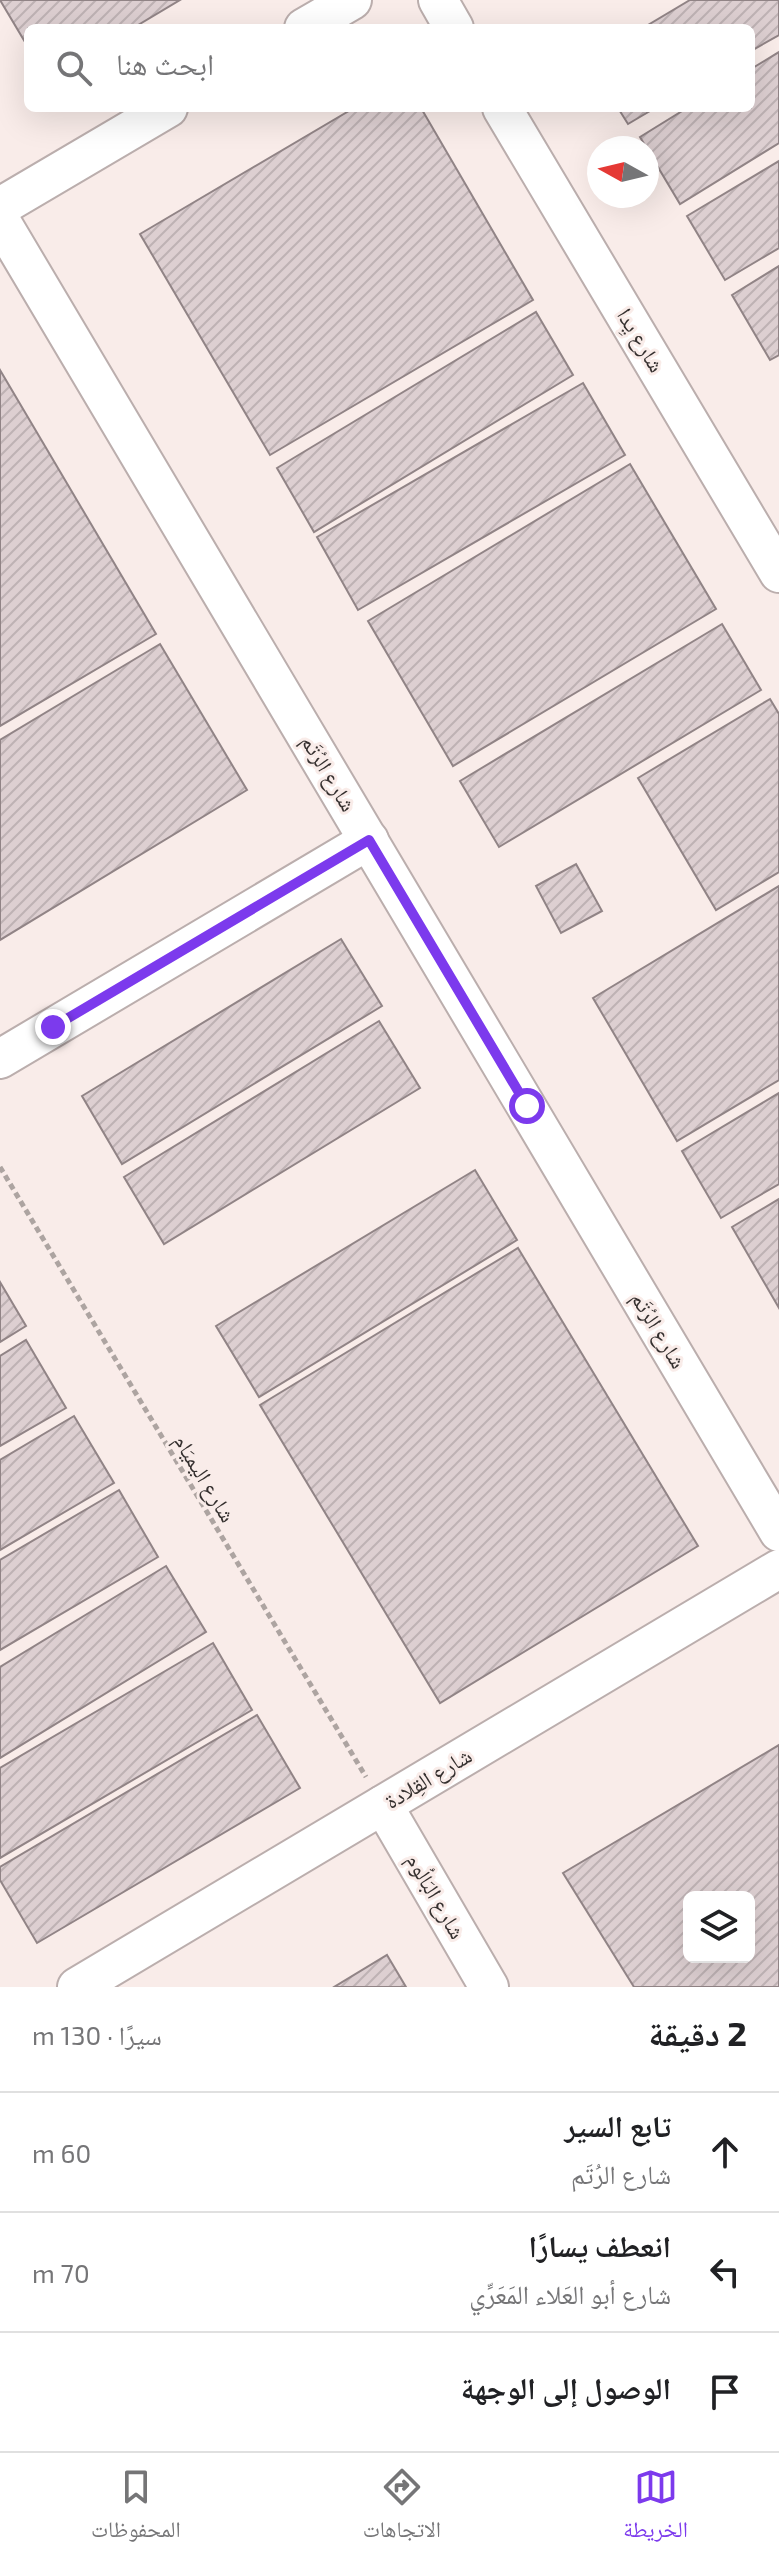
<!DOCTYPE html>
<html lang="ar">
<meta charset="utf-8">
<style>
:root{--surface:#fff;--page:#f2f2f2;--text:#202124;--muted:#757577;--line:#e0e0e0;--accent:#7c3aed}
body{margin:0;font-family:"Exo 2","Noto Naskh Arabic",sans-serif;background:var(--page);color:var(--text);direction:rtl}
.controls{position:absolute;right:24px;bottom:24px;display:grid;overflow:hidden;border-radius:12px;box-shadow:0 8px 32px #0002}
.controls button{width:72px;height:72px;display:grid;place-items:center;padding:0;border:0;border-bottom:2px solid var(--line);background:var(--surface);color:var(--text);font:40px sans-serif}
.compass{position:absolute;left:587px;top:136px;width:72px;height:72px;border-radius:50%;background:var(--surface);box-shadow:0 8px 32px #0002;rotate:278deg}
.stop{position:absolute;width:24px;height:24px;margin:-18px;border:6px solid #7c3aed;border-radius:50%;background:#fff}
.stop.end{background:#7c3aed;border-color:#fff;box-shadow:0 2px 8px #0008}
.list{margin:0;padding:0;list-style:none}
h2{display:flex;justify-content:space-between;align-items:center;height:104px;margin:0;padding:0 32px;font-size:34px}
h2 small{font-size:26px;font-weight:400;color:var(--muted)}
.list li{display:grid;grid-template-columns:52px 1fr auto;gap:24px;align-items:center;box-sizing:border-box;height:120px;padding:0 32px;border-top:2px solid var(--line)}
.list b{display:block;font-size:30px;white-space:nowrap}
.list p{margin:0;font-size:26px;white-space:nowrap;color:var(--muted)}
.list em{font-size:26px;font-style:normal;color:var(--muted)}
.icon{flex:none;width:44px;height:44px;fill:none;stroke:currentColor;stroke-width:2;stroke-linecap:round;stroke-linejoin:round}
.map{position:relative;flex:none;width:779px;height:1987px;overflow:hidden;direction:ltr}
.search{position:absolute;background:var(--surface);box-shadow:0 8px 32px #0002;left:24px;right:24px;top:24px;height:88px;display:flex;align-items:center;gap:20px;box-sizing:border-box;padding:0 28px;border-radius:12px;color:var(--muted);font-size:30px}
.sheet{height:464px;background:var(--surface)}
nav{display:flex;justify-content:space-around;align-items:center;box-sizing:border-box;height:112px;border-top:2px solid var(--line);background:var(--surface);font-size:22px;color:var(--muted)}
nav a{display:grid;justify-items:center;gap:4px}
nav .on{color:var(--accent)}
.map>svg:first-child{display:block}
</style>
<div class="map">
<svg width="779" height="1987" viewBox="0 0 779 1987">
<defs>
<pattern id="building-hatch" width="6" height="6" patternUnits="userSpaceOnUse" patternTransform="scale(2)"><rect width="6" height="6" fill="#ddcfd1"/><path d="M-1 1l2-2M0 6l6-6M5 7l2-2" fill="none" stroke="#beb2b4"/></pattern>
</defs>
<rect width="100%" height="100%" fill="#f9ece9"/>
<!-- building -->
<g fill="url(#building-hatch)" stroke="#918486" stroke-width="2" fill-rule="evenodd">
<path d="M0 0H180L133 28H28V47Z"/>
<path d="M690 0H779V35L751 51V28H643Z"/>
<path d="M779 52V143L680 204 640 137 687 108H751V69Z"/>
<path d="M354 108H421L533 300 270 455 140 234Z"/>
<path d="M618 108H655L628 124Z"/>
<path d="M779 161V248L725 280 687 216Z"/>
<path d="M779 266V355L770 360 732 295Z"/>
<path d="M536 312 573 375 314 532 277 468Z"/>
<path d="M0 370 156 634 0 726Z"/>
<path d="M583 383 625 455 358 610 317 537Z"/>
<path d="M630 464 716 609 453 766 368 621Z"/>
<path d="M722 624 761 690 499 847 460 781Z"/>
<path d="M160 644 247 790 0 940V740Z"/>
<path d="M770 699 779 714V872L716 910 638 778Z"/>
<path d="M576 864 602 911 561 933 536 886Z"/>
<path d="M779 886V1080L677 1141 593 998Z"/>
<path d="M341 939 382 1006 122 1164 82 1096Z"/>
<path d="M379 1021 420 1088 164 1244 124 1177Z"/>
<path d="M779 1093V1184L721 1218 682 1151Z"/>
<path d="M475 1170 517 1240 259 1397 216 1326Z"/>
<path d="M779 1199V1308L732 1227Z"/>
<path d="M518 1248 698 1546 440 1703 260 1405Z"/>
<path d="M0 1282 26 1326 0 1342Z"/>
<path d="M26 1340 66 1408 0 1446V1356Z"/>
<path d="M74 1416 114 1483 0 1550V1460Z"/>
<path d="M119 1490 158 1557 0 1650V1560Z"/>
<path d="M166 1566 206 1632 0 1758V1667Z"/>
<path d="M213 1643 252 1710 0 1858V1768Z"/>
<path d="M257 1715 300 1788 37 1943 0 1880V1867Z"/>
<path d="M779 1745V1987H634L563 1873ZM689 1897H749V1957H689Z"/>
<path d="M387 1955 406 1987H334Z"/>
</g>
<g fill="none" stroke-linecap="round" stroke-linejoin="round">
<!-- minor casing -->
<g stroke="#bbaead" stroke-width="42">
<g id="minor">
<path d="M438 0 454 28"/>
<path d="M304 28 352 0"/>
<path d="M502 108 779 573"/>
<path d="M0 207 168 108"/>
<path d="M0 220 779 1532"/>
<path d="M0 1059 369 840"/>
<path d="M383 1805 489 1987"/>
<path d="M77 1987 779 1569"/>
</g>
</g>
<!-- path -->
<path stroke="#ada4a1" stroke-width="5" stroke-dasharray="6 4" stroke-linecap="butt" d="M0 1167 366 1777"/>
<!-- minor -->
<use href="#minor" stroke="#fff" stroke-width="38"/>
</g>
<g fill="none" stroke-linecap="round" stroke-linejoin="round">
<!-- route -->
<path stroke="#7c3aed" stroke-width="10" d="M53 1027 369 840 527 1106"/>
</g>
<g text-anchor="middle" stroke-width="6" stroke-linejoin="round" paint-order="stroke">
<!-- street labels -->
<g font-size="22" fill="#35302f" stroke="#f9ece9">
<text transform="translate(641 340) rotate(59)" y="8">شارع يِدا</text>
<text transform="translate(329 773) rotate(59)" y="8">شارع الرُتَم</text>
<text transform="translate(659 1330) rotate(59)" y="8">شارع الرُتَم</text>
<text transform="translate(205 1478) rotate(59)" y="8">شارع اليميَام</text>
<text transform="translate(428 1778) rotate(-31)" y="8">شارع القِلادة</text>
<text transform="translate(436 1896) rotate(60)" y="8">شارع البَالُوم</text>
</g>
</g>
</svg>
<div class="controls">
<button><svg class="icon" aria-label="layers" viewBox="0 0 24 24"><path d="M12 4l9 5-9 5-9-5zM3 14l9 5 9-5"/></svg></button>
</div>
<svg class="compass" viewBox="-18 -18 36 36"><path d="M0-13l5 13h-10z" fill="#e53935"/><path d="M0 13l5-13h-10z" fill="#757577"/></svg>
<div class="stop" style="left:527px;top:1106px"></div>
<div class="stop end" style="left:53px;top:1027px"></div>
<div class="search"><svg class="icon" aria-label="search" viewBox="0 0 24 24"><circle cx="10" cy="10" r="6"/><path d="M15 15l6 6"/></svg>ابحث هنا</div>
</div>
<section class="sheet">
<h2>2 دقيقة<small>سيرًا · 130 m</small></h2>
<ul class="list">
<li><svg class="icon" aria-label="ahead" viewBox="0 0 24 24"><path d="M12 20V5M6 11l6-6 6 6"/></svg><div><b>تابع السير</b><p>شارع الرُتَم</p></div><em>60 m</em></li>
<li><svg class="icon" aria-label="left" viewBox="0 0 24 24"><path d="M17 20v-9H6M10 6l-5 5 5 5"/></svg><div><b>انعطف يسارًا</b><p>شارع أبو العَلاء المَعَرِّي</p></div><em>70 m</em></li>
<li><svg class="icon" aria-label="arrive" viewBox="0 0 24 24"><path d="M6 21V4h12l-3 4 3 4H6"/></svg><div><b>الوصول إلى الوجهة</b></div></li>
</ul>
</section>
<nav>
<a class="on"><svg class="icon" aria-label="map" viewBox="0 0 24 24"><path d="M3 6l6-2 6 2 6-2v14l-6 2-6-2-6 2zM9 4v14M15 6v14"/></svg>الخريطة</a>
<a><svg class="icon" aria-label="directions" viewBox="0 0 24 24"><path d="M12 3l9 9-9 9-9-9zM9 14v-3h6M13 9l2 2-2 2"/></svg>الاتجاهات</a>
<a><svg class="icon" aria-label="saved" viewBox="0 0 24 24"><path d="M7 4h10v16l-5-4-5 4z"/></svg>المحفوظات</a>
</nav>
